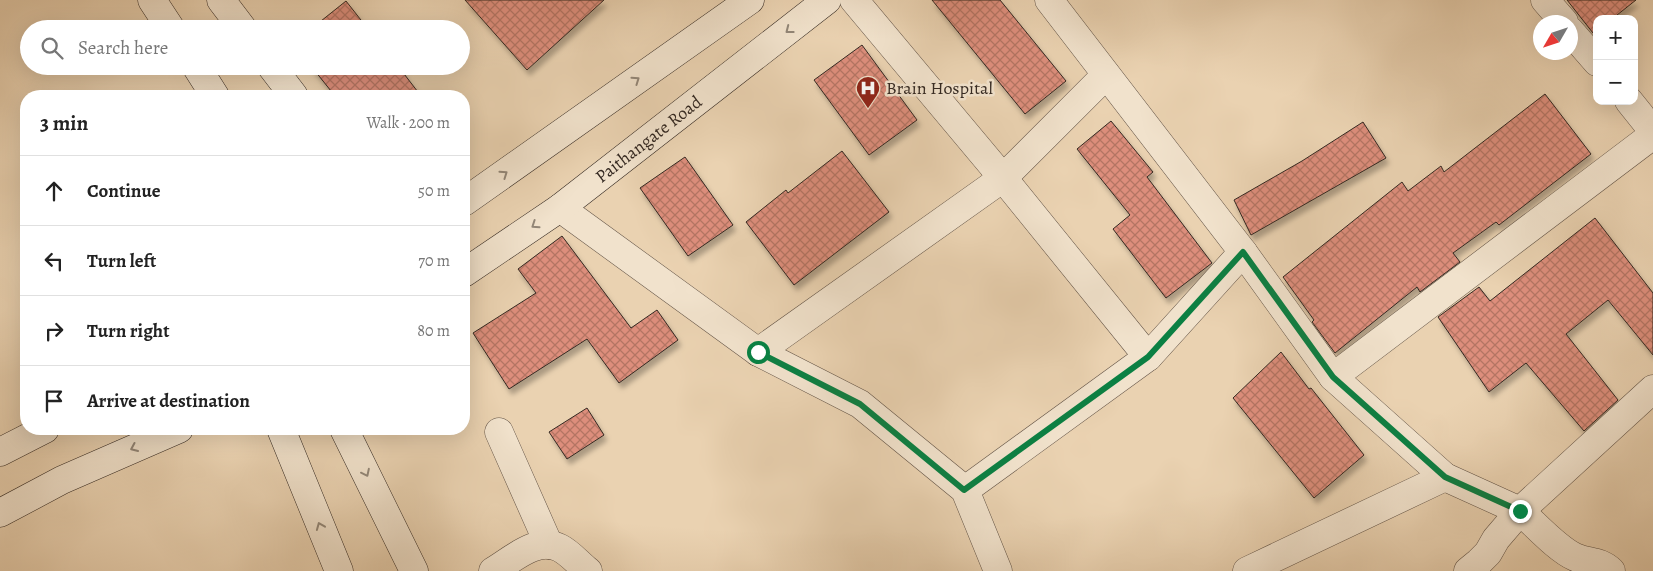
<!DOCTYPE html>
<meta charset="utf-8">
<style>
:root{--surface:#fff;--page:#f2f2f2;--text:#222;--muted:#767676;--line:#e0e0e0}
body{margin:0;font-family:Alegreya,serif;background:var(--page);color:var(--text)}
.controls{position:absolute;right:15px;top:15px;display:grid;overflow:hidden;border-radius:10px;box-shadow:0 5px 20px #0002}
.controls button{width:45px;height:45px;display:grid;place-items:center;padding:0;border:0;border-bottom:1px solid var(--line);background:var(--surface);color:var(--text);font:25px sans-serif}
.compass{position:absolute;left:1533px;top:15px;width:45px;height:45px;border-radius:50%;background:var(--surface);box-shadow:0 5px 20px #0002;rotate:231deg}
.stop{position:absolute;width:15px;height:15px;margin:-11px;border:4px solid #0b8043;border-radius:50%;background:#fff}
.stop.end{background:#0b8043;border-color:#fff;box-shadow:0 1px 5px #0008}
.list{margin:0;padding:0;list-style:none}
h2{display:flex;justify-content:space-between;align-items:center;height:65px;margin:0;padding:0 20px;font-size:21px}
h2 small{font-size:16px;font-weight:400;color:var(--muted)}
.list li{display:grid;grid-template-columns:32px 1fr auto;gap:15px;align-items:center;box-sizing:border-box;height:70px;padding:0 20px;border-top:1px solid var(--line)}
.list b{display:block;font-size:19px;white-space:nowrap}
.list em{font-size:16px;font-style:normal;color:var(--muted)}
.icon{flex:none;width:28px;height:28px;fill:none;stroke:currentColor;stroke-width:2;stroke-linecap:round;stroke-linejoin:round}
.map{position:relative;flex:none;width:1653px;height:571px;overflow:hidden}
.search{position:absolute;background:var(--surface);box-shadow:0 5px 20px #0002;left:20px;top:20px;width:450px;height:55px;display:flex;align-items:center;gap:12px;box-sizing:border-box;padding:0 18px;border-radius:28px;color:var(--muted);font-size:19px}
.panel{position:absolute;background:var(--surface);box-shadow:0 5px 20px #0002;left:20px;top:90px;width:450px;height:345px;border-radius:20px}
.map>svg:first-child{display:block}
</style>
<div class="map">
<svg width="1653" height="571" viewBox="0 0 1653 571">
<defs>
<pattern id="building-cross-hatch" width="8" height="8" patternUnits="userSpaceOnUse" patternTransform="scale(1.25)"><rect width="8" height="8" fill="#dd8e7b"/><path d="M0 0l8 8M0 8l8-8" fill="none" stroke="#b47464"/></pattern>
<filter id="shadow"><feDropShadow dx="3" dy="5.5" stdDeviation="2.5" flood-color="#0004"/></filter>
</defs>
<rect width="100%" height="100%" fill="#ead2b1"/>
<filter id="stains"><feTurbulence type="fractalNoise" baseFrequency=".004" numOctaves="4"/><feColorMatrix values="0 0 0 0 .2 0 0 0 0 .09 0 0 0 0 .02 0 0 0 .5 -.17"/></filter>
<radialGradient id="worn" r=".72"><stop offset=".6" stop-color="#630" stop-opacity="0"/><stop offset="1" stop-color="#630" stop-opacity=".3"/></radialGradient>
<!-- building -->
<g fill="url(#building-cross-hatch)" stroke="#342922" filter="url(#shadow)">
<path d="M465 0H604L527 70Z"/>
<path d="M932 0H1000L1066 81 1025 114Z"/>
<path d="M1567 0H1636L1612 19H1597V30L1593 33Z"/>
<path d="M346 1 368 29H311Z"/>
<path d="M862 45 917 120 869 155 814 80Z"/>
<path d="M311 66H398L421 96H335Z"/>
<path d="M1545 94 1591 154 1499 225 1496 222 1453 253 1460 262 1420 292 1417 287 1335 353 1312 322 1314 320 1283 277 1402 182 1408 191 1441 166 1444 172Z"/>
<path d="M1111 121 1153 172 1147 177 1212 263 1166 298 1113 229 1130 215 1077 149Z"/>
<path d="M1363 122 1386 158 1251 235 1234 200 1302 161Z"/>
<path d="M842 151 889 212 794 285 746 222 786 190 788 193Z"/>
<path d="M685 157 733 225 688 256 640 188Z"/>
<path d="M1595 218 1653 293V355L1608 300 1566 334 1618 400 1584 431 1526 363 1489 392 1438 317 1479 287 1490 301Z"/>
<path d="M562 236 631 328 657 310 678 340 619 383 587 339 509 389 473 333 536 293 518 269Z"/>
<path d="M1281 352 1309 389 1311 388 1364 455 1314 498 1233 398Z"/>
<path d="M587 408 604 435 567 459 549 432Z"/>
</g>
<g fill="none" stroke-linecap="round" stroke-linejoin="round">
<!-- street casing -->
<g stroke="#625346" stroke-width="29">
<g id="street">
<path d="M854 0 1003 178 1148 357"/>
<path d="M1049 0 1243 252 1333 377 1445 477 1520 511 1653 389"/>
<path d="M1545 0 1564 22"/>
<path d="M1570 31 1597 62"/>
<path d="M1629 101 1653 131"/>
<path d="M560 208 758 352 860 404 965 490 998 571"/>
<path d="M758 352 1003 178 1106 75"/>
<path d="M1333 377 1653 135"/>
<path d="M499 432 549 545"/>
<path d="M965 490 1148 357 1243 252"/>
<path d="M493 571C512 560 537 536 560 548 570 553 579 564 588 571"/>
<path d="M1247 571 1445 477"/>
<path d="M1468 571 1479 562 1488 553 1496 539 1520 511C1535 524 1557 549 1575 557 1588 563 1600 560 1611 571"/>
</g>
</g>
<!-- secondary casing -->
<g stroke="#342922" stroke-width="29">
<g id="secondary">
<path d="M152 0 171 29"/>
<path d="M221 0 243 29"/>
<path d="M196 66 215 96"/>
<path d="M271 66 294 96"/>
<path d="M464 202 750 0"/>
<path id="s1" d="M464 273 560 208 827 0"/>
<path d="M281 429 339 571"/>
<path d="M344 429 414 571"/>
<path d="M0 452 45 429"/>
<path d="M0 513 62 480 179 429"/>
</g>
</g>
<!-- street -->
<use href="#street" stroke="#f1e2cc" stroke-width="28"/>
<!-- secondary -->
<use href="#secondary" stroke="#f1e2cc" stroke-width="28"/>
</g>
<!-- one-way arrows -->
<defs><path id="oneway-chevron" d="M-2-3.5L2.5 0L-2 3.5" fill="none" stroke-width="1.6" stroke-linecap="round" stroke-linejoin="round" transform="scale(1.25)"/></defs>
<g stroke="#928677">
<use href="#oneway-chevron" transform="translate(789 30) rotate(142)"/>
<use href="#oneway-chevron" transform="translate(636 80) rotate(-35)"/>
<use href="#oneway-chevron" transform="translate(504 174) rotate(-35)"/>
<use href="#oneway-chevron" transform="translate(535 225) rotate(146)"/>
<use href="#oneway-chevron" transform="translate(134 448) rotate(156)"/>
<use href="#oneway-chevron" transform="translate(366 473) rotate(64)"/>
<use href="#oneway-chevron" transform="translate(320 526) rotate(-112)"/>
</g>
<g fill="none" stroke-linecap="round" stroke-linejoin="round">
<!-- route -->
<path stroke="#0b8043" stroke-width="6" d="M758 352 860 404 964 490 1148 357 1243 252 1333 377 1445 477 1520 511"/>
</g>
<!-- icons -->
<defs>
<g id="hospital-pin" transform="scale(1.25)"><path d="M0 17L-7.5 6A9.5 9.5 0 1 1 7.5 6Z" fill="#8f2418" stroke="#f1e2cc"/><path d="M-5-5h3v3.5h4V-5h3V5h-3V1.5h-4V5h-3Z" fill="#fff"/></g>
</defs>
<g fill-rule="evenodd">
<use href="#hospital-pin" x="868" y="88"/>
</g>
<g text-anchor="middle" stroke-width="5" stroke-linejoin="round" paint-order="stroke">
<!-- poi labels -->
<g font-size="18" fill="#342922" stroke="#f1e2cc" text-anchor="start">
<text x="886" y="94">Brain Hospital</text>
</g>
<!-- street labels -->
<g font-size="18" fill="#342922" stroke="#f1e2cc">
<text dy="6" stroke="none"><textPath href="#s1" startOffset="228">Paithangate Road</textPath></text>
</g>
</g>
<rect width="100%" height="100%" filter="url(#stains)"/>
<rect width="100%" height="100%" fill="url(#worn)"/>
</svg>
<div class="controls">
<button>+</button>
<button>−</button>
</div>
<svg class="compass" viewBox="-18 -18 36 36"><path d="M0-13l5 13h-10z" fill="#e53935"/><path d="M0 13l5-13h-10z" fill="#767676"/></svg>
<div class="stop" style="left:758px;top:352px"></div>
<div class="stop end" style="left:1520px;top:511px"></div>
<div class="search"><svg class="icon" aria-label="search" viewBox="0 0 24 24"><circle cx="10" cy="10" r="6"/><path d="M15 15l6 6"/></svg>Search here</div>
<section class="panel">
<h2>3 min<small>Walk · 200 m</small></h2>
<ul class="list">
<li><svg class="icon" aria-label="ahead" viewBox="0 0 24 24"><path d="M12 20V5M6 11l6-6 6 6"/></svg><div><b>Continue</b></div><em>50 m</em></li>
<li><svg class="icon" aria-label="left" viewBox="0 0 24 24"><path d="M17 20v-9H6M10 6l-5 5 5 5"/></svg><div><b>Turn left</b></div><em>70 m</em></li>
<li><svg class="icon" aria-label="right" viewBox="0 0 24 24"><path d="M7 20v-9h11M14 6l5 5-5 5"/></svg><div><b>Turn right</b></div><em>80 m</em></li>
<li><svg class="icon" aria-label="arrive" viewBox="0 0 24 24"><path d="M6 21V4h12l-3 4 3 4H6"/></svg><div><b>Arrive at destination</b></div></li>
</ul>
</section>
</div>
